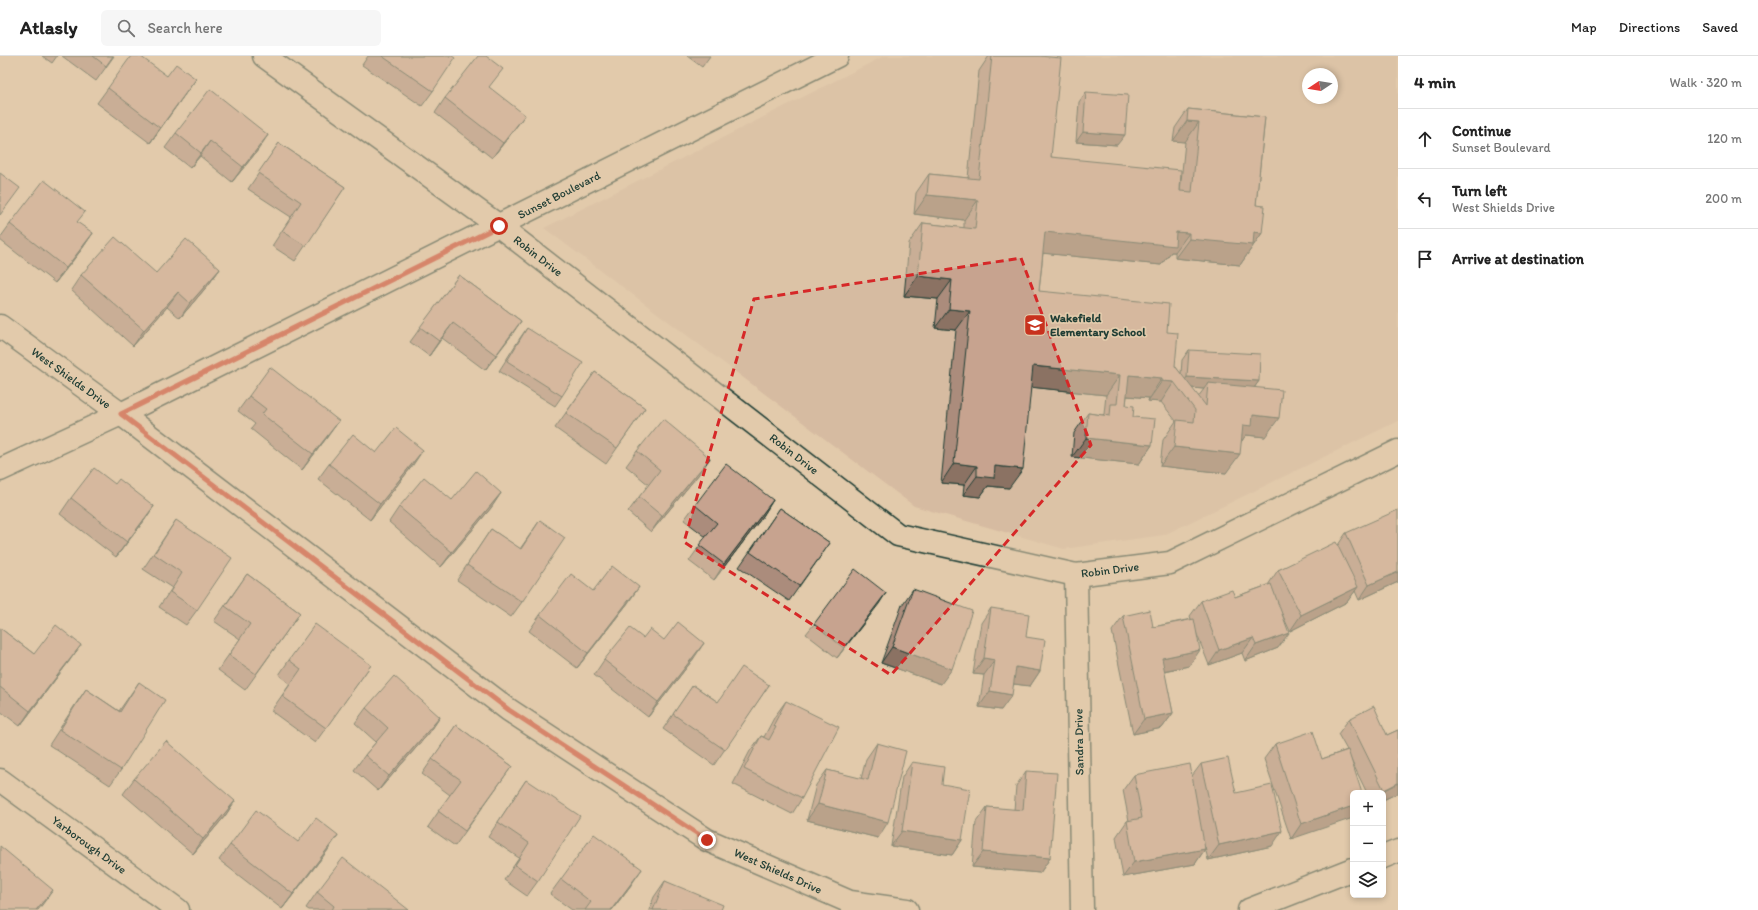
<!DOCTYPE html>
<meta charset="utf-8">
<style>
:root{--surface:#fff;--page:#f6f6f6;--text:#222;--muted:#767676;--line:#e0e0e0}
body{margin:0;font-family:Itim,sans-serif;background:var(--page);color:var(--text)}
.controls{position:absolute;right:12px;bottom:12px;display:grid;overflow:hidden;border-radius:6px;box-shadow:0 2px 6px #0003}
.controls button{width:36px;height:36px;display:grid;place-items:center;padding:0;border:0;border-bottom:1px solid var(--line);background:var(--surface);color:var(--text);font:20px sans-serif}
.compass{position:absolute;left:1302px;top:12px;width:36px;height:36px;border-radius:50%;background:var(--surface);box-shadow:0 2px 6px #0003;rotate:258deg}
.stop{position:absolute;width:12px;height:12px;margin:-9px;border:3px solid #c8321e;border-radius:50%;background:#fff}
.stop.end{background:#c8321e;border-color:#fff;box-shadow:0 1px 4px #0008}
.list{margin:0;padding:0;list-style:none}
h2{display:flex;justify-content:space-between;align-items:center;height:52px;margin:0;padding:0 16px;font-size:17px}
h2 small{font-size:13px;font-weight:400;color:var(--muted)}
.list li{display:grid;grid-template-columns:26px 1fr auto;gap:12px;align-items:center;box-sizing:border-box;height:60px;padding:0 16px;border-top:1px solid var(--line)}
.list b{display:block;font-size:15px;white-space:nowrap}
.list p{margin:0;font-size:13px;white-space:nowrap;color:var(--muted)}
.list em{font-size:13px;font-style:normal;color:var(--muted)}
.icon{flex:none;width:22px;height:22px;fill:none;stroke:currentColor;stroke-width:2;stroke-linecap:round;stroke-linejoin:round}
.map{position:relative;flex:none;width:1398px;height:854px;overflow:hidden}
header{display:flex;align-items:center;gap:24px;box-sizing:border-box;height:56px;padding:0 20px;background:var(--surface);border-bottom:1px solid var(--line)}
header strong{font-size:19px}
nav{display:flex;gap:22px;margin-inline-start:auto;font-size:14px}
.search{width:280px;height:36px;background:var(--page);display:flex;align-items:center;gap:10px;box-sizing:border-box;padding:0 14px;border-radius:6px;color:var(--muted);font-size:15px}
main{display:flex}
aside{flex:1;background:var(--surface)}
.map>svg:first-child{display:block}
</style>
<header>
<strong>Atlasly</strong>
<div class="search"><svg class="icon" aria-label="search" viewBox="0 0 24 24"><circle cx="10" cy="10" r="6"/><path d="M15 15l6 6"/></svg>Search here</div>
<nav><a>Map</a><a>Directions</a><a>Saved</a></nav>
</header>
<main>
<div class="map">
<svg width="1398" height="854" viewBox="0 0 1398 854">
<rect width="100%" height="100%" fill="#e2caab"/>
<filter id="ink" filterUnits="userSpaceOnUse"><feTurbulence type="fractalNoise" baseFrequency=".025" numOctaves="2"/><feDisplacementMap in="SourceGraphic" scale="8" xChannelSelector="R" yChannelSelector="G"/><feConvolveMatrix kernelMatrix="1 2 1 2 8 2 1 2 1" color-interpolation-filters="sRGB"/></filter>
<g filter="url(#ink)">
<!-- built -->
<path fill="#d6bba1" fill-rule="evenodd" d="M884 0H1398V365L1164 479 1064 493 914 450 544 172ZM1308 18H1332V42H1308Z"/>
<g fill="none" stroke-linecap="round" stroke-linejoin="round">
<!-- minor casing -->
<g stroke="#1f3d34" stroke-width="25">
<g id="minor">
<path d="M264 0 499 170 898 479 1076 519 1170 507 1398 395"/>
<path d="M0 270 121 358 509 654 707 784 850 846 907 854"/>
<path d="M0 414 121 358 837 0"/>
<path d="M1076 519 1082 854"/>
<path d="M0 724 178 854"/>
<path d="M1383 801 1398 795"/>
<path d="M1249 854 1353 813"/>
</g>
</g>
<!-- minor -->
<use href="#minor" stroke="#e2caab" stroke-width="22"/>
</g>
<!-- wall -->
<g fill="#ab8c7b" stroke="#1f3d34" fill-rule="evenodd">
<path d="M42 0H57L52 7Z"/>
<path d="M62 0H114L96 25Z"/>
<path d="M368 0H452L433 35 422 50 362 9Z"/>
<path d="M687 0H710L702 11Z"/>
<path d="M989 0H1039L1051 101 1180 135 1185 86 1173 85 1175 72 1188 53 1265 61 1256 149 1262 177 1240 209 1175 202V196H1171L1161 209 1043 197 1039 235 1167 276 1175 310 1181 318 1182 304 1189 294 1259 325 1254 332 1265 381 1246 379 1241 386 1226 417 1160 410 1163 384 1176 365 1161 346 1148 345 1149 342 1127 340 1126 349 1133 361 1152 389 1139 408 1072 401 1074 377 1088 357 1103 359 1104 358 1106 339 1031 331 1009 432 988 430 980 441 963 439 964 429 941 427 956 274 935 272 938 243 904 240 909 187 923 167 964 172V164L914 158 916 137 929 118 968 122 979 15ZM1191 332 1204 333 1198 341Z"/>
<path d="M167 20 196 23 150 87 97 47 108 32Z"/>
<path d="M490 32 514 74 492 102 435 57 445 42Z"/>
<path d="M1086 36 1117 89 1076 86 1079 46Z"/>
<path d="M176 77 258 94 232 126 200 100 190 112 165 92Z"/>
<path d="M279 87 345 131 295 205 272 190 291 161 248 133Z"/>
<path d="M10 168 93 177 82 193 55 227 0 184V182Z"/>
<path d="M220 213 209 228 180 262 167 251 133 290 71 234 81 219 156 217Z"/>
<path d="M459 219 521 265 485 314 442 282 429 300 410 286Z"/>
<path d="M527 272 562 340 555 350 499 315 520 282Z"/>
<path d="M595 316 645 352 606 408 555 372Z"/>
<path d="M249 340 328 380 302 414 251 373 255 368 238 355Z"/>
<path d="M637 395 699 418 651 476 628 456 639 441 649 429 626 410Z"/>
<path d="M376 397 413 409 370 464 318 423 329 408Z"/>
<path d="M115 428 154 450 144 465 116 501 60 458 71 442Z"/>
<path d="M501 437 491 452 441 511 389 466 399 451Z"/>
<path d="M773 444 763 460 714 524 689 505 706 481 684 464 695 449Z"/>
<path d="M780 452 830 487 789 545 739 511Z"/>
<path d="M176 464 197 554 186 569 159 551 172 532 143 513Z"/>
<path d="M540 464 522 546 511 561 457 524 491 473 520 493Z"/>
<path d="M1346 477 1398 526 1359 544 1355 535 1347 546 1290 575 1282 558 1278 592 1245 605 1242 597 1209 609 1196 576 1189 610 1164 615 1173 657 1162 672 1133 678 1112 575 1123 560 1153 571 1191 563 1190 560 1201 545 1235 541 1268 529 1278 514 1338 489Z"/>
<path d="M247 518 300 557 245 634 218 614 240 583 214 565Z"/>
<path d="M913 533 941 628 881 607 902 549Z"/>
<path d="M593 535 628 547 577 612 529 575 540 559Z"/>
<path d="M886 537 837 602 806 578 814 568Z"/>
<path d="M991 552 1026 581 1040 615 1030 630 1014 628 1001 654 979 651 984 619 973 618 981 567Z"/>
<path d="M0 572 34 598 70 604 20 670 0 655Z"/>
<path d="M643 582 664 584 694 602 648 661 594 619 604 604Z"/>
<path d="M289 604 371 609 315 687 271 655 290 628 279 619Z"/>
<path d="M139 626 121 714 110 729 49 689 75 649 86 633 119 655Z"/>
<path d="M693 629 718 646 769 629 714 709 663 673Z"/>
<path d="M786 645 802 742 792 758 733 728 750 695 761 680 764 681 775 660Z"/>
<path d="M366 652 440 661 430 676 378 735 354 714 365 699 376 686 355 667Z"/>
<path d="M1349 663 1387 679 1398 674V737L1383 744V737H1367L1350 702 1291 783 1264 703 1275 688 1322 703 1347 694 1338 678Z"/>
<path d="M456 669 512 710 455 790 428 771 450 739 422 718Z"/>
<path d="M877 687 878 782 807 764 816 729 827 714 861 723 866 703Z"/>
<path d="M912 706 942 728 962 784 952 799 891 790 902 721Z"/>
<path d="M1201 708 1236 737 1272 790 1208 804 1205 791V793L1195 808 1123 821 1116 781 1127 765H1129L1123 734 1134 719 1192 720Z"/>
<path d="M1026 715 1050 802 1040 817 972 811 976 766 987 751 1014 754 1016 730Z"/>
<path d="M134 723 235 745 225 760 193 798 123 738Z"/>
<path d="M526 724 538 825 527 840 504 824 519 802 488 781Z"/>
<path d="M298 786 328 794 282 853 219 804 230 789Z"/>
<path d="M561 823 631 829 612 854H572L550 838Z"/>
<path d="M665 825 721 854H649L654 841Z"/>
<path d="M317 836 409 854H309L306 852Z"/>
</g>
<!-- shaded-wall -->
<g fill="#8b7264" stroke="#1f3d34">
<path d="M196 23 185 38 150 87 160 72Z"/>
<path d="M525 59 514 74 492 102 503 87Z"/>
<path d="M1187 65 1199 66 1185 86 1173 85Z"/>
<path d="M1083 76 1125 79 1117 89 1076 86Z"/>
<path d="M268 79 258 94 232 126 243 111Z"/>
<path d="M210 85 200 100 190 112 201 97Z"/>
<path d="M927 139 978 144 964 164 914 158Z"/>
<path d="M1045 176H1176L1189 177 1175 196H1171L1161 209 1031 196Z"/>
<path d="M1254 176 1262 177 1240 209 1175 202 1189 183Z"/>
<path d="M93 177 82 193 55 227 66 212Z"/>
<path d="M220 213 209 228 180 262 190 247Z"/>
<path d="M918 220 952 224 938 243 904 240Z"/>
<path d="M178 236 167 251 133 290 144 274Z"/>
<path d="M949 253 970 255 956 274 935 272Z"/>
<path d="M521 265 511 280 485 314 496 299Z"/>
<path d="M453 267 442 282 429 300 439 285Z"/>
<path d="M1033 310 1120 319 1106 339 1020 330Z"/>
<path d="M1129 319 1162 322 1149 342 1118 339Z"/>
<path d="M1187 321 1259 325 1251 336 1208 327 1204 333 1180 331Z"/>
<path d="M1162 325 1174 326 1161 346 1148 345Z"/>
<path d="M1253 359 1279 362 1265 381 1246 379 1239 389 1243 369Z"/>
<path d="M339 365 328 380 302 414 313 398Z"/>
<path d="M1086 382 1152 389 1139 408 1072 401Z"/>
<path d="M1174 391 1240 398 1226 417 1160 410Z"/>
<path d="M423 394 413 409 370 464 380 448Z"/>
<path d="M710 402 699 418 651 476 662 460Z"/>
<path d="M954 407 977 410 964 429 941 427Z"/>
<path d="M995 410 1023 413 1009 432 988 430 980 441 963 439 977 420Z"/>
<path d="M501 437 491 452 441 511 452 496Z"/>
<path d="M773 444 763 460 714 524 724 508Z"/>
<path d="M154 450 144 465 116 501 127 486Z"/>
<path d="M1398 516V526L1359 544 1369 529Z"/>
<path d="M639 531 628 547 577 612 588 597Z"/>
<path d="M1358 531 1347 546 1290 575 1301 559Z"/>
<path d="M886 537 879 548 837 602 844 592Z"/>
<path d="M1289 577 1278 592 1245 605 1256 589Z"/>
<path d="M1253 582 1242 597 1209 609 1219 594Z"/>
<path d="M704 587 694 602 648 661 658 646Z"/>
<path d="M81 589 70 604 20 670 30 655Z"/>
<path d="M892 591 952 613 941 628 881 607Z"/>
<path d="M1200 594 1189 610 1151 617 1162 602Z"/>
<path d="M984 602 995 604 984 619 973 618Z"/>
<path d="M1016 611 1040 615 1030 630 1006 627Z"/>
<path d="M990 635 1012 639 1001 654 979 651Z"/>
<path d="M1173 657 1162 672 1133 678 1144 663Z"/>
<path d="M440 661 430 676 378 735 389 720Z"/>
<path d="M1398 727V737L1383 744V737H1381L1384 734Z"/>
<path d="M235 745 225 760 193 798 203 783Z"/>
<path d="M818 748 888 766 878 782 807 764Z"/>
<path d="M1353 750V762L1291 783 1301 768Z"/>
<path d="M902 775 962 784 952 799 891 790Z"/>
<path d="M1282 775 1272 790 1208 804 1219 789Z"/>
<path d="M338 779 328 794 282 853 293 838Z"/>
<path d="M1205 793 1195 808 1123 821 1134 806Z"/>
<path d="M983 796 1050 802 1040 817 972 811Z"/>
<path d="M642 813 631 829 612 854H611Z"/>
<path d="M53 834 42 849 38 854H36Z"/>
</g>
<!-- building -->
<g fill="#c7a38f" stroke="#1f3d34">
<path d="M93 0H113L106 10Z"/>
<path d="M131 0H140L167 20 176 8 196 23 160 72 108 32Z"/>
<path d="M382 0H452L455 2 433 35Z"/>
<path d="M478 0H486L503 13 489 31 525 59 503 87 445 42Z"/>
<path d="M992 0H1039L1061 2 1051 101 1181 114 1180 135 1192 136 1199 66 1187 65 1188 53 1265 61 1256 149 1265 150 1262 177 1254 176 1253 189 1189 183V177L1176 176 1175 190 1045 176 1039 235 1169 248 1167 276 1178 277 1175 310 1206 350 1208 327 1282 334 1279 362 1253 359 1252 370 1243 369 1240 398 1174 391 1177 364 1194 366 1195 354 1174 326 1162 325V322L1129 319 1126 349 1134 350 1133 361 1155 363 1152 389 1086 382 1088 357 1110 360 1111 348H1117L1120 319 1033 310 1023 413 995 410 994 422 977 420V410L954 407 970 255 949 253 952 224 918 220 923 167 975 173 978 144 927 139 929 118 979 123Z"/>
<path d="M210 33 268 79 243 111 210 85 201 97 176 77Z"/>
<path d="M1086 36 1128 39 1125 79 1083 76Z"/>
<path d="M279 87 345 131 306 190 282 175 301 146 258 117Z"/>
<path d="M0 117 20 132 0 159Z"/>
<path d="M44 124 85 156 77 166 93 177 66 212 10 168Z"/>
<path d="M115 181 156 217 186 183 220 213 190 247 178 236 144 274 81 219Z"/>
<path d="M459 219 521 265 496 299 453 267 439 285 420 271Z"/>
<path d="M527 272 583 307 562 340 507 305Z"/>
<path d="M1189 294 1260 298 1259 325 1187 321Z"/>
<path d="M270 311 339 365 313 398 262 358 266 353 249 340Z"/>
<path d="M595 316 645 352 617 392 566 357Z"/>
<path d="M663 363 710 402 662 460 639 441 660 414 637 395Z"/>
<path d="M396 372 423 394 380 448 329 408 353 378 376 397Z"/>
<path d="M726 408 773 444 724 508 699 489 717 467 695 449Z"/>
<path d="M94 412 115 428 119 423 154 450 127 486 71 442Z"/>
<path d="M476 415 501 437 452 496 399 451 424 421 452 444Z"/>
<path d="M780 452 830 487 799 530 750 496Z"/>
<path d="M1398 454V516L1369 529 1346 477Z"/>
<path d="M176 464 232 502 197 554 170 536 182 517 154 498Z"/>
<path d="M540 464 565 482 522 546 467 509 491 473 521 493Z"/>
<path d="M1336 486 1358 531 1301 559 1278 514Z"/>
<path d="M612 510 639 531 588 597 540 559 571 518 593 535Z"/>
<path d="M855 513 886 537 844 592 814 568Z"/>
<path d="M247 518 300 557 256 618 229 599 250 568 225 550Z"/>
<path d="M1271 528 1289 577 1256 589 1253 582 1219 594 1201 545 1232 534 1235 541Z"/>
<path d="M913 533 972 555 952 613 892 591Z"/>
<path d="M991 552 1029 558 1026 581 1045 584 1040 615 1016 611 1012 639 990 635 995 604 984 602Z"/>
<path d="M1150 554 1153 571 1194 563 1200 594 1162 602 1173 657 1144 663 1123 560Z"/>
<path d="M678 566 704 587 658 646 604 604 630 572 643 582 650 573 664 584Z"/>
<path d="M315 568 371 609 326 672 282 640 301 613 289 604Z"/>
<path d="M56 569 81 589 30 655 0 631V572L34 598Z"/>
<path d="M742 611 769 629 725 694 673 658 693 629 718 646Z"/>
<path d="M394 620 440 661 389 720 365 699 388 672 366 652Z"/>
<path d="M139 626 165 644 121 714 60 674 86 633 120 656Z"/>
<path d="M786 645 839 671 802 742 744 713 761 680 769 684 776 671 773 670Z"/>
<path d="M1374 650 1387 679 1398 674V727L1384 734 1349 663Z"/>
<path d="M456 669 512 710 465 775 438 755 461 724 432 703Z"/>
<path d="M1313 675 1322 703 1348 694 1362 737H1353V750L1301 768 1275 688Z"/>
<path d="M166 685 235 745 203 783 134 723Z"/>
<path d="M877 687 906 695 888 766 818 748 827 714 868 724Z"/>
<path d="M1228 702 1236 737 1272 729 1282 775 1219 789 1201 708Z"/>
<path d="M912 706 944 711 942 728 970 733 962 784 902 775Z"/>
<path d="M1190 708 1205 793 1134 806 1127 765 1142 762 1134 719Z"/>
<path d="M1026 715 1057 717 1050 802 983 796 987 751 1023 754Z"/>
<path d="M526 724 580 760 538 825 515 809 529 787 498 766Z"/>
<path d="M256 754 298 786 316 762 338 779 293 838 230 789Z"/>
<path d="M594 778 642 813 611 854H585L591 846 561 823Z"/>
<path d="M0 790 53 834 36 854H0Z"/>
<path d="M343 802 409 854H332L334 850 317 836Z"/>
<path d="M665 825 723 849 721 854H653Z"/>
</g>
</g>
<g fill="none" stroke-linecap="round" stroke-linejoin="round" filter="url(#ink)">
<!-- route -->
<path stroke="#c8321e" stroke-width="5" d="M499 170 121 358 509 654 707 784"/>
</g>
<!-- marked area -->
<path d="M0 0H1398V854H0ZM1021 202 1091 389 891 619 684 486 754 243Z" fill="#e2caab" fill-opacity=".55" fill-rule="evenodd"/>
<path fill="none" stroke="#d62828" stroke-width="3" stroke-dasharray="8 5" stroke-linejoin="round" d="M1021 202 1091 389 891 619 684 486 754 243Z"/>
<!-- icons -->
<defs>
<g id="school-square" transform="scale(1.15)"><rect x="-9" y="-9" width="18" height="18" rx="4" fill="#c8321e" stroke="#e2caab"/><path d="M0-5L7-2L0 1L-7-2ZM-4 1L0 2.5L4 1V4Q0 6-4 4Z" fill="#fff"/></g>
</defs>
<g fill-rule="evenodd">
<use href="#school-square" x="1035" y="269"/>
</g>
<g text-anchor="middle" stroke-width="3.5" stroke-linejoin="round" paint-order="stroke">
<!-- street labels -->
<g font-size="12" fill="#1f3d34" stroke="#e2caab">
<text transform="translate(559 139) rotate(-27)" y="4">Sunset Boulevard</text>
<text transform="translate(538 200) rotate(38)" y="4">Robin Drive</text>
<text transform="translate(71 322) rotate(36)" y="4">West Shields Drive</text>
<text transform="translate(794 398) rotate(38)" y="4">Robin Drive</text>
<text transform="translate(1110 514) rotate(-7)" y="4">Robin Drive</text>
<text transform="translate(1079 686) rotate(-91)" y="4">Sandra Drive</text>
<text transform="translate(89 789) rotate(36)" y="4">Yarborough Drive</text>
<text transform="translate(778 815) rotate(24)" y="4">West Shields Drive</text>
</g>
<!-- poi labels -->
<g font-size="12" font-weight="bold" fill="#1f3d34" stroke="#e2caab" text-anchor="start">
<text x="1050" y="266">Wakefield<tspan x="1050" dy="14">Elementary School</tspan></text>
</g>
</g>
</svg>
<div class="controls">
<button>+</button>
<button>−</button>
<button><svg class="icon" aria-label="layers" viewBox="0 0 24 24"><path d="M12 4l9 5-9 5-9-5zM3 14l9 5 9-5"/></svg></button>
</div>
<svg class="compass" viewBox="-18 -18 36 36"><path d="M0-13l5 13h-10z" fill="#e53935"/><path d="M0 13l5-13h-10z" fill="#767676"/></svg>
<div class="stop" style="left:499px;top:170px"></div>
<div class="stop end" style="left:707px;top:784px"></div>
</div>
<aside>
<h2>4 min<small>Walk · 320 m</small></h2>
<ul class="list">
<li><svg class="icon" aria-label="ahead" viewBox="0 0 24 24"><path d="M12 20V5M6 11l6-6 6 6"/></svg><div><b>Continue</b><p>Sunset Boulevard</p></div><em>120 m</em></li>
<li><svg class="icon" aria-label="left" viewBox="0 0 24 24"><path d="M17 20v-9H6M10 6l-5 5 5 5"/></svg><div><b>Turn left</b><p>West Shields Drive</p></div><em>200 m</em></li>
<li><svg class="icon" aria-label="arrive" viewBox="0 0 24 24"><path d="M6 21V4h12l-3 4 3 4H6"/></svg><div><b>Arrive at destination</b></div></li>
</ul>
</aside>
</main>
